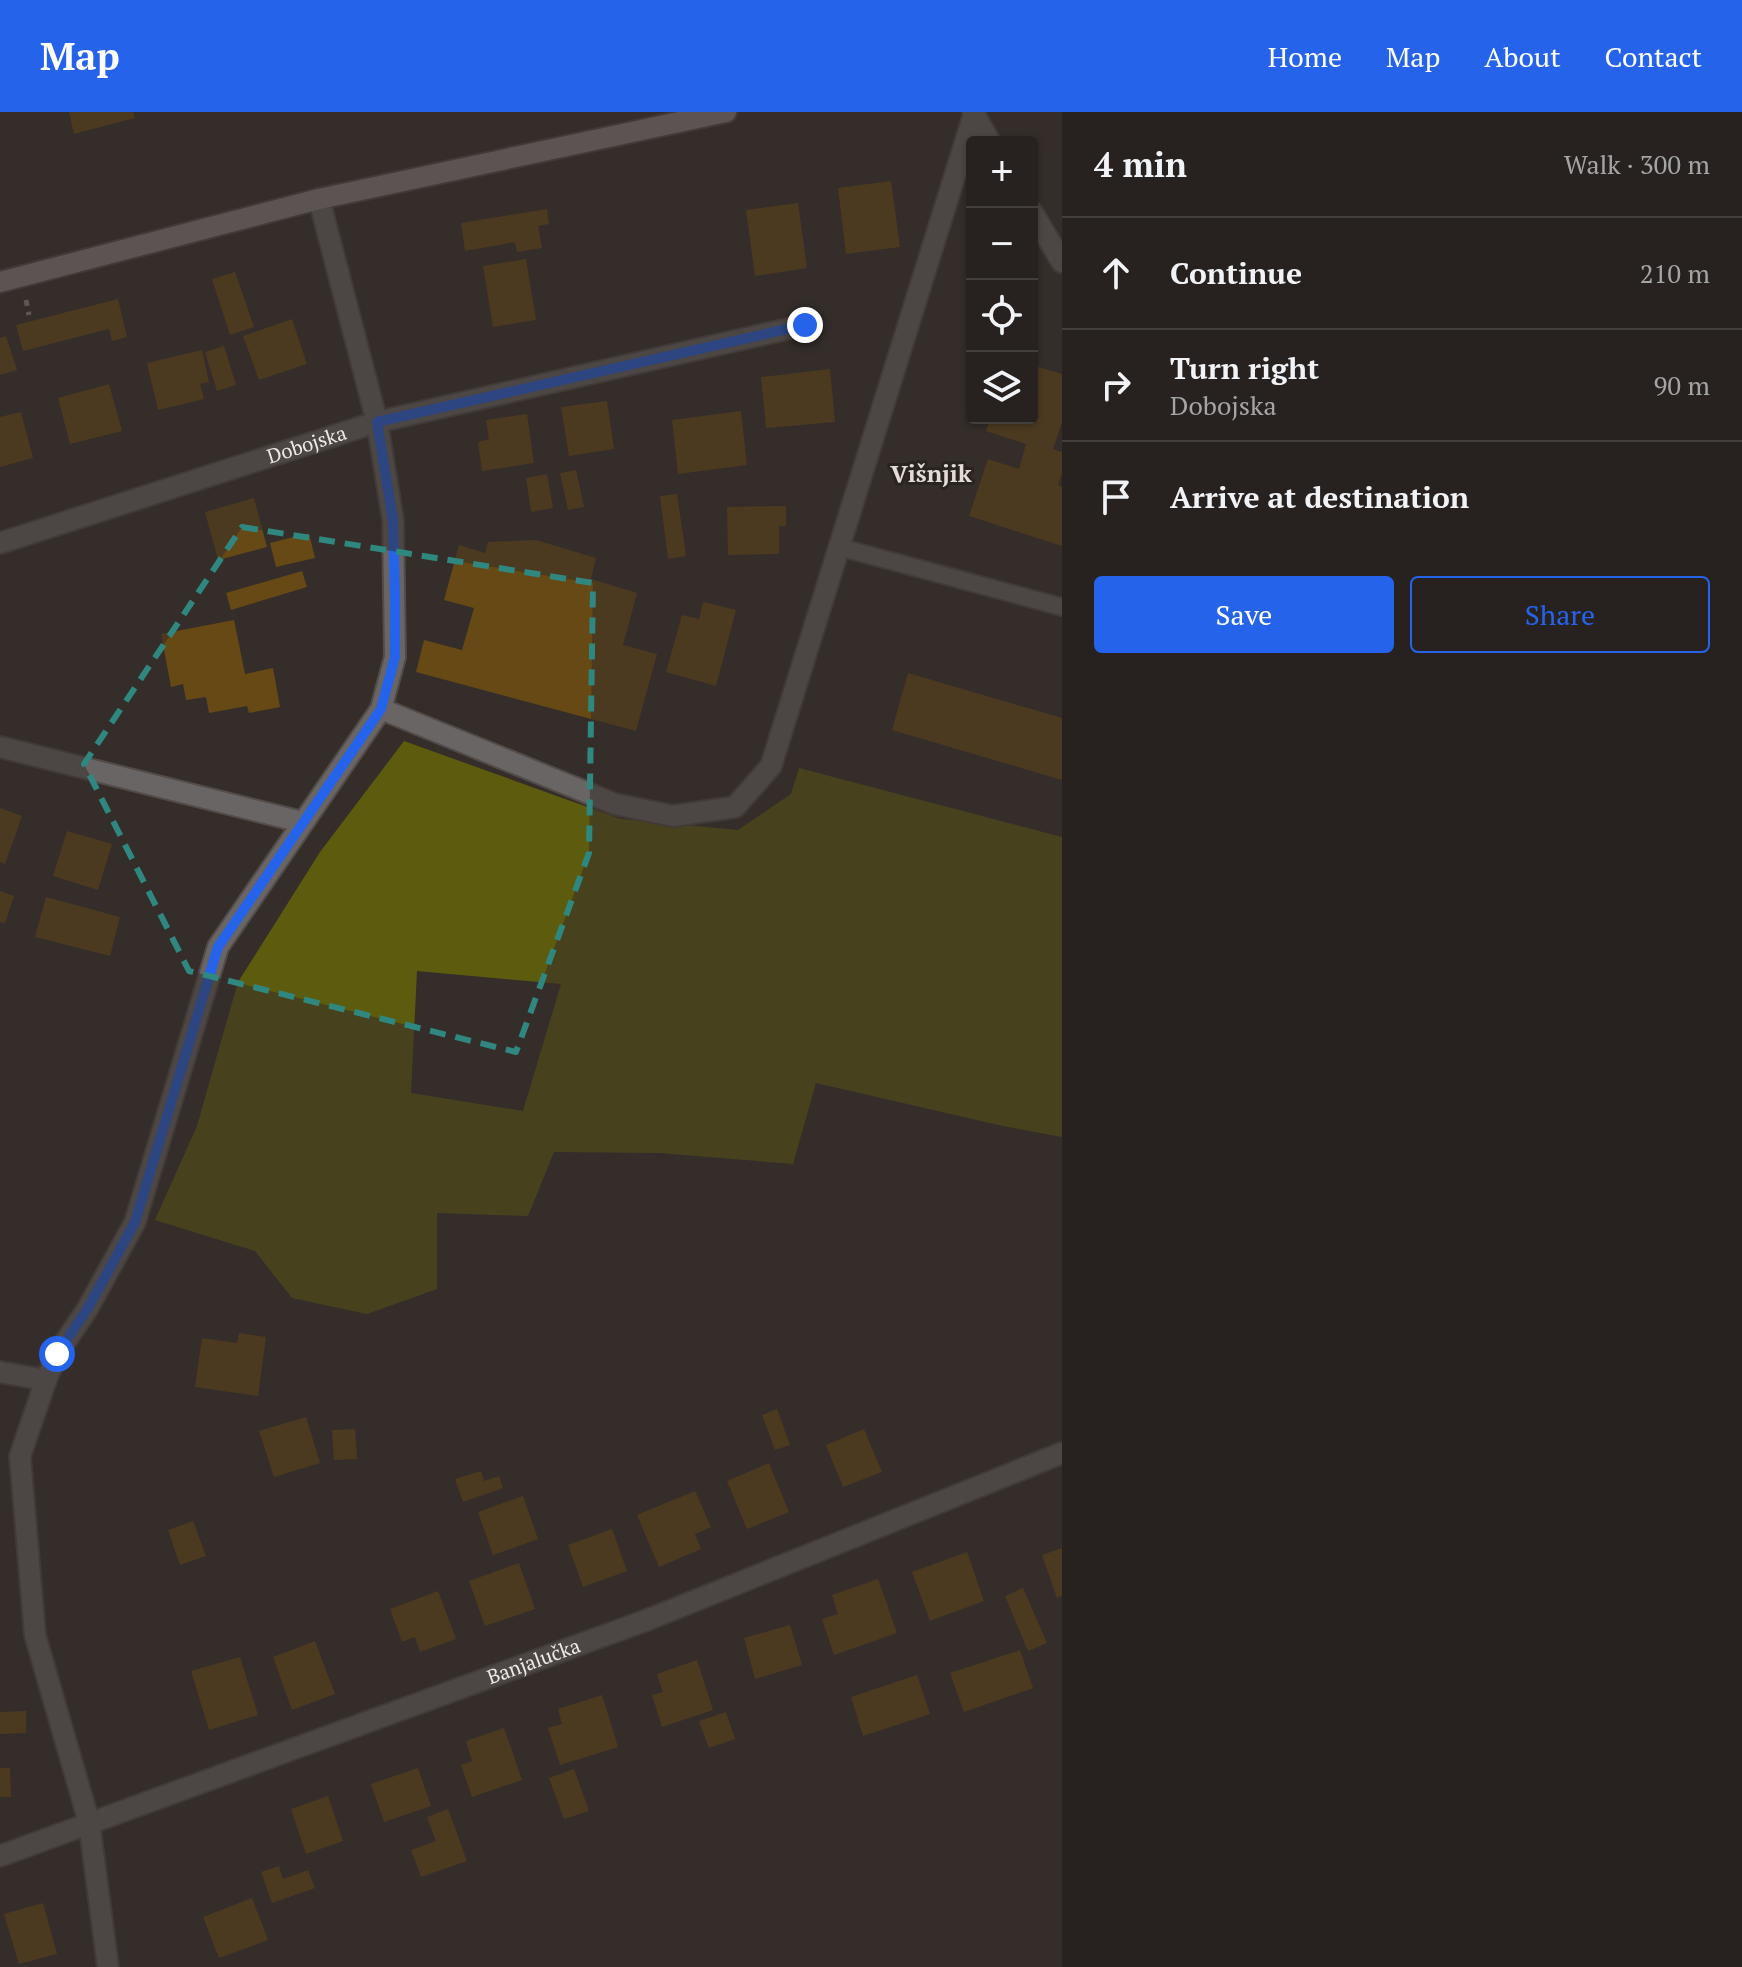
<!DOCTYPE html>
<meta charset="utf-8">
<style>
:root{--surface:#272220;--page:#332f2d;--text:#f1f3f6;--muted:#a4a4a5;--line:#433f3e;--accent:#2563eb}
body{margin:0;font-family:"PT Serif",serif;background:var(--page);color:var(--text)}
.controls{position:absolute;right:24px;top:24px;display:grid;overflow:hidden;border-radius:8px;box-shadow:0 2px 6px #0004}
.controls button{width:72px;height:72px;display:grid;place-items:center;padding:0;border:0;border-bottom:2px solid var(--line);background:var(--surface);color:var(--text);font:40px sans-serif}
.stop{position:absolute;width:24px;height:24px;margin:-18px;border:6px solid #2563eb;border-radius:50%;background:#fff}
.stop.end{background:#2563eb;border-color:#fff;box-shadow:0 2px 8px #0008}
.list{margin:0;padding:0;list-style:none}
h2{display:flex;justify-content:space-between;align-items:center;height:104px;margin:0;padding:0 32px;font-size:34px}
h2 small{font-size:26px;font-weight:400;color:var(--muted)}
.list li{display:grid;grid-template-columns:52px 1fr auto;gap:24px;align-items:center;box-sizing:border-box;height:112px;padding:0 32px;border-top:2px solid var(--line)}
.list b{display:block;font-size:30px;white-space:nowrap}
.list p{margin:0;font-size:26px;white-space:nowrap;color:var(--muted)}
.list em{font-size:26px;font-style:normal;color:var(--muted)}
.actions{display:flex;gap:16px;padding:24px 32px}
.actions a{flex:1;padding:18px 0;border:2px solid var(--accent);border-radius:8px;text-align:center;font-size:28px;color:var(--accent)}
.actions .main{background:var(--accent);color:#fff}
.icon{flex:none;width:44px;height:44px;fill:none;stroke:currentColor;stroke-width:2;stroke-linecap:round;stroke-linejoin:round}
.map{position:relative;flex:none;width:1062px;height:1855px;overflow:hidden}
header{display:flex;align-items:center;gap:48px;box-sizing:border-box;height:112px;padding:0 40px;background:var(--accent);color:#fff}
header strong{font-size:38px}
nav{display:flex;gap:44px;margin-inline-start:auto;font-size:28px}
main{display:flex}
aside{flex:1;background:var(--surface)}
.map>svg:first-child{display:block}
</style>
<header>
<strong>Map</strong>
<nav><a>Home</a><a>Map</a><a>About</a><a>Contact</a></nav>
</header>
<main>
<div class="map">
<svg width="1062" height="1855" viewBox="0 0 1062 1855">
<rect width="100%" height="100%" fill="#342d2a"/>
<!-- green -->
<path fill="#5d5c0e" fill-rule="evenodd" d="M404 629 621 707 738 718 791 682 799 656 1062 725V1025L1003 1014 816 971 793 1052 660 1041 554 1040 528 1104 437 1101V1177L367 1202 292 1186 255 1139 155 1108 197 1014 238 870 320 740ZM417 859 561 872 523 999 411 981Z"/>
<!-- building -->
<g fill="#664915">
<path d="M69 0H133L135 6 74 22Z"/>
<path d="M891 69 900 135 846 142 838 76Z"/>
<path d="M798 91 807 156 755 164 746 98Z"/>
<path d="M547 97 549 112 538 114 542 136 517 140 515 130 465 139 461 111Z"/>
<path d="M526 147 536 208 493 215 483 154Z"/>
<path d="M235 160 254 215 230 223 212 167Z"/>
<path d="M118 187 127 225 112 229 109 217 23 239 16 213Z"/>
<path d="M292 207 307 252 259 268 243 224Z"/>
<path d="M6 224 17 258 0 263V226Z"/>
<path d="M224 234 236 273 217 279 205 240Z"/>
<path d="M202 238 209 270 200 272 204 287 158 298 147 251Z"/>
<path d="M1032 253 1062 262V310L1053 337 1062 340V361L1058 373 1062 375V434L969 404 988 347 1019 357 1026 332 986 319 990 306H1032Z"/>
<path d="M830 257 835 310 766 316 761 265Z"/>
<path d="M109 272 122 319 70 332 58 286Z"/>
<path d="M607 289 614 337 569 344 561 295Z"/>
<path d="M741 299 747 353 678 362 672 308Z"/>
<path d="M21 300 33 346 0 355V305Z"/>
<path d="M527 302 534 351 482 359 478 330 489 327 486 308Z"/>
<path d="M576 358 584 395 568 398 560 361Z"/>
<path d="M547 362 553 396 531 400 526 366Z"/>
<path d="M677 382 686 444 668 447 660 384Z"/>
<path d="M254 386 267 435 218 448 205 400Z"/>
<path d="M786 394V414H779V442L728 443 727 395Z"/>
<path d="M309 421 315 446 276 455 270 431Z"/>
<path d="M536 428 596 446 591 467 637 481 623 533 657 542 636 619 416 560 424 528 462 538 474 496 444 488 459 433 485 441 488 430Z"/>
<path d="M302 459 307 475 231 498 226 481Z"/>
<path d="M703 490 736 498 716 574 666 560 682 503 699 507Z"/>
<path d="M234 508 245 562 273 556 280 595 249 601 247 594 209 601 206 585 186 588 183 572 171 575 161 522Z"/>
<path d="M908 561 1062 606V668L892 618Z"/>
<path d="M0 696 22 704 5 752 0 750Z"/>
<path d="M67 719 112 732 98 778 53 764Z"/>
<path d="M0 779 14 784 5 811 0 810Z"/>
<path d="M46 785 120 805 110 844 35 825Z"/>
<path d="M239 1221 266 1225 258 1284 195 1275 202 1226 237 1231Z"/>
<path d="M777 1297 790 1333 775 1338 762 1303Z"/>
<path d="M306 1305 320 1351 274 1365 259 1319Z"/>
<path d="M355 1317 357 1347 334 1348 332 1318Z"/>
<path d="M864 1317 882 1360 843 1375 826 1333Z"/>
<path d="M769 1351 789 1400 747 1417 727 1369Z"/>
<path d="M481 1359 484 1369 499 1364 503 1376 463 1390 455 1367Z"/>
<path d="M695 1379 711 1415 695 1422 701 1437 659 1455 637 1403Z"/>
<path d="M523 1384 538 1427 493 1443 478 1400Z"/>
<path d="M193 1409 206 1444 180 1453 168 1418Z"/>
<path d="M612 1417 627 1459 583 1475 568 1433Z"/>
<path d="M1062 1436V1484L1057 1486 1042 1443Z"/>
<path d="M967 1440 984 1489 930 1509 912 1460Z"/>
<path d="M519 1451 535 1497 485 1514 469 1469Z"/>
<path d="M878 1467 897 1521 834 1543 822 1507 838 1502 832 1483Z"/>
<path d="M1023 1476 1047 1531 1028 1539 1005 1484Z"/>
<path d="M438 1479 456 1527 420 1540 415 1525 402 1530 390 1497Z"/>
<path d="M790 1513 802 1553 755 1567 744 1526Z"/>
<path d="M315 1529 335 1582 292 1598 273 1545Z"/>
<path d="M1020 1538 1033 1576 964 1600 950 1561Z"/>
<path d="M240 1545 258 1603 209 1618 191 1559Z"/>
<path d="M697 1548 713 1598 662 1615 652 1583 663 1580 657 1562Z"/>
<path d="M917 1563 930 1602 863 1624 851 1585Z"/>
<path d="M602 1583 618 1635 560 1653 548 1616 562 1612 558 1597Z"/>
<path d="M26 1599V1621L0 1622V1600Z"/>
<path d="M726 1600 735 1627 709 1636 699 1609Z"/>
<path d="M504 1616 522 1668 472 1685 461 1653 472 1649 466 1629Z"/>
<path d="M0 1656H10L11 1685H0Z"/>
<path d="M418 1656 431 1694 384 1710 371 1672Z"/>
<path d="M574 1657 589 1699 564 1707 549 1666Z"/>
<path d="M328 1684 343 1729 306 1742 291 1697Z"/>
<path d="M448 1697 467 1749 421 1765 411 1738 436 1729 427 1705Z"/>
<path d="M279 1754 283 1767 308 1758 315 1776 272 1791 261 1760Z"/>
<path d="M252 1786 268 1828 219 1846 203 1805Z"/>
<path d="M43 1791 57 1842 19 1852 4 1802Z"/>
</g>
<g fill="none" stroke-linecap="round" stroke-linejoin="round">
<!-- lane casing -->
<g stroke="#524b48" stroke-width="20">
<path id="lane" d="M839 435 1062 495"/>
</g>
<!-- street casing -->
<g stroke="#524b48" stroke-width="24">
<g id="street">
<path d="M973 0 990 30"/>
<path d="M1032 100 1062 150"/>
<path id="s1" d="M0 431 377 310 805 213"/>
<path d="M381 597 615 692 673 704 735 695 771 654 974 2"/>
<path d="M0 635 302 710"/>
<path d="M0 1260 46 1268"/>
<path id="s2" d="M0 1744 647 1508 1062 1341"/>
<path d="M108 1855 89 1710 35 1523 20 1344 46 1268 57 1242 88 1196 135 1110 218 835 381 597 395 545 393 408 377 310 319 87"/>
</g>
</g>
<!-- secondary casing -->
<g stroke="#524b48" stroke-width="24">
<path id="secondary" d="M0 170 319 87 726 0"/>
</g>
<!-- path -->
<path stroke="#908b88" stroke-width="5" stroke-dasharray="6 6" stroke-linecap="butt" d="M26 188 29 203"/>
<!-- lane -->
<use href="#lane" stroke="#696565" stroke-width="16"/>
<!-- street -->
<use href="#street" stroke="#696565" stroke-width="20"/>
<!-- secondary -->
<use href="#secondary" stroke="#8a8383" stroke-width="20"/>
</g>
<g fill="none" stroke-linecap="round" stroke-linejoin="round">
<!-- route -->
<path stroke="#2563eb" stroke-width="10" d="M57 1242 88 1196 135 1110 218 835 381 597 395 545V484L393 408 377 310 805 213"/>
</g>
<!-- marked area -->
<path d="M0 0H1062V1855H0ZM242 415 593 471 589 741 516 940 189 859 84 652Z" fill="#342d2a" fill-opacity=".55" fill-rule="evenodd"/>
<path fill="none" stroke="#308780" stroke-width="6" stroke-dasharray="16 10" stroke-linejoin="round" d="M242 415 593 471 589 741 516 940 189 859 84 652Z"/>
<g text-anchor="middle" stroke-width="6" stroke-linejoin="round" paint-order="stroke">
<!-- street labels -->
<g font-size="20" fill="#ede9e6" stroke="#2a2420">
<text dy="7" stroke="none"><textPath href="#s1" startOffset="322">Dobojska</textPath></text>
<text dy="7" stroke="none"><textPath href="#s2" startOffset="568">Banjalučka</textPath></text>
</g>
<!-- quarter labels -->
<g font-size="24" font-weight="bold" fill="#e5dbd7" stroke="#2a2420">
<text x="931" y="370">Višnjik</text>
</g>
</g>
</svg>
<div class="controls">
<button>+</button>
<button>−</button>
<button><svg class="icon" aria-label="locate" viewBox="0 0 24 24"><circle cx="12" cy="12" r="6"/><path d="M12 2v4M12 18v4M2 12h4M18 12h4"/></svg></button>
<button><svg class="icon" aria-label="layers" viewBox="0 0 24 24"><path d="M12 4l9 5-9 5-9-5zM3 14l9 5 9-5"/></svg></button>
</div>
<div class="stop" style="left:57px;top:1242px"></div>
<div class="stop end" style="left:805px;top:213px"></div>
</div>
<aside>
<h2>4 min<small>Walk · 300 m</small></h2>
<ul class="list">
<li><svg class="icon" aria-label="ahead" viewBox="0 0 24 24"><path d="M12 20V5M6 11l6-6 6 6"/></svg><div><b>Continue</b></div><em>210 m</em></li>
<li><svg class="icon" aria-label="right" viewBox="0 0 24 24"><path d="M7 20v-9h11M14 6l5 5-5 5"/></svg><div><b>Turn right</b><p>Dobojska</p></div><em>90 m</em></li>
<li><svg class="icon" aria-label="arrive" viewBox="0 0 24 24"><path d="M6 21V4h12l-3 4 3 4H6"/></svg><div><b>Arrive at destination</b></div></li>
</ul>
<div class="actions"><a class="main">Save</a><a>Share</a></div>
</aside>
</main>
